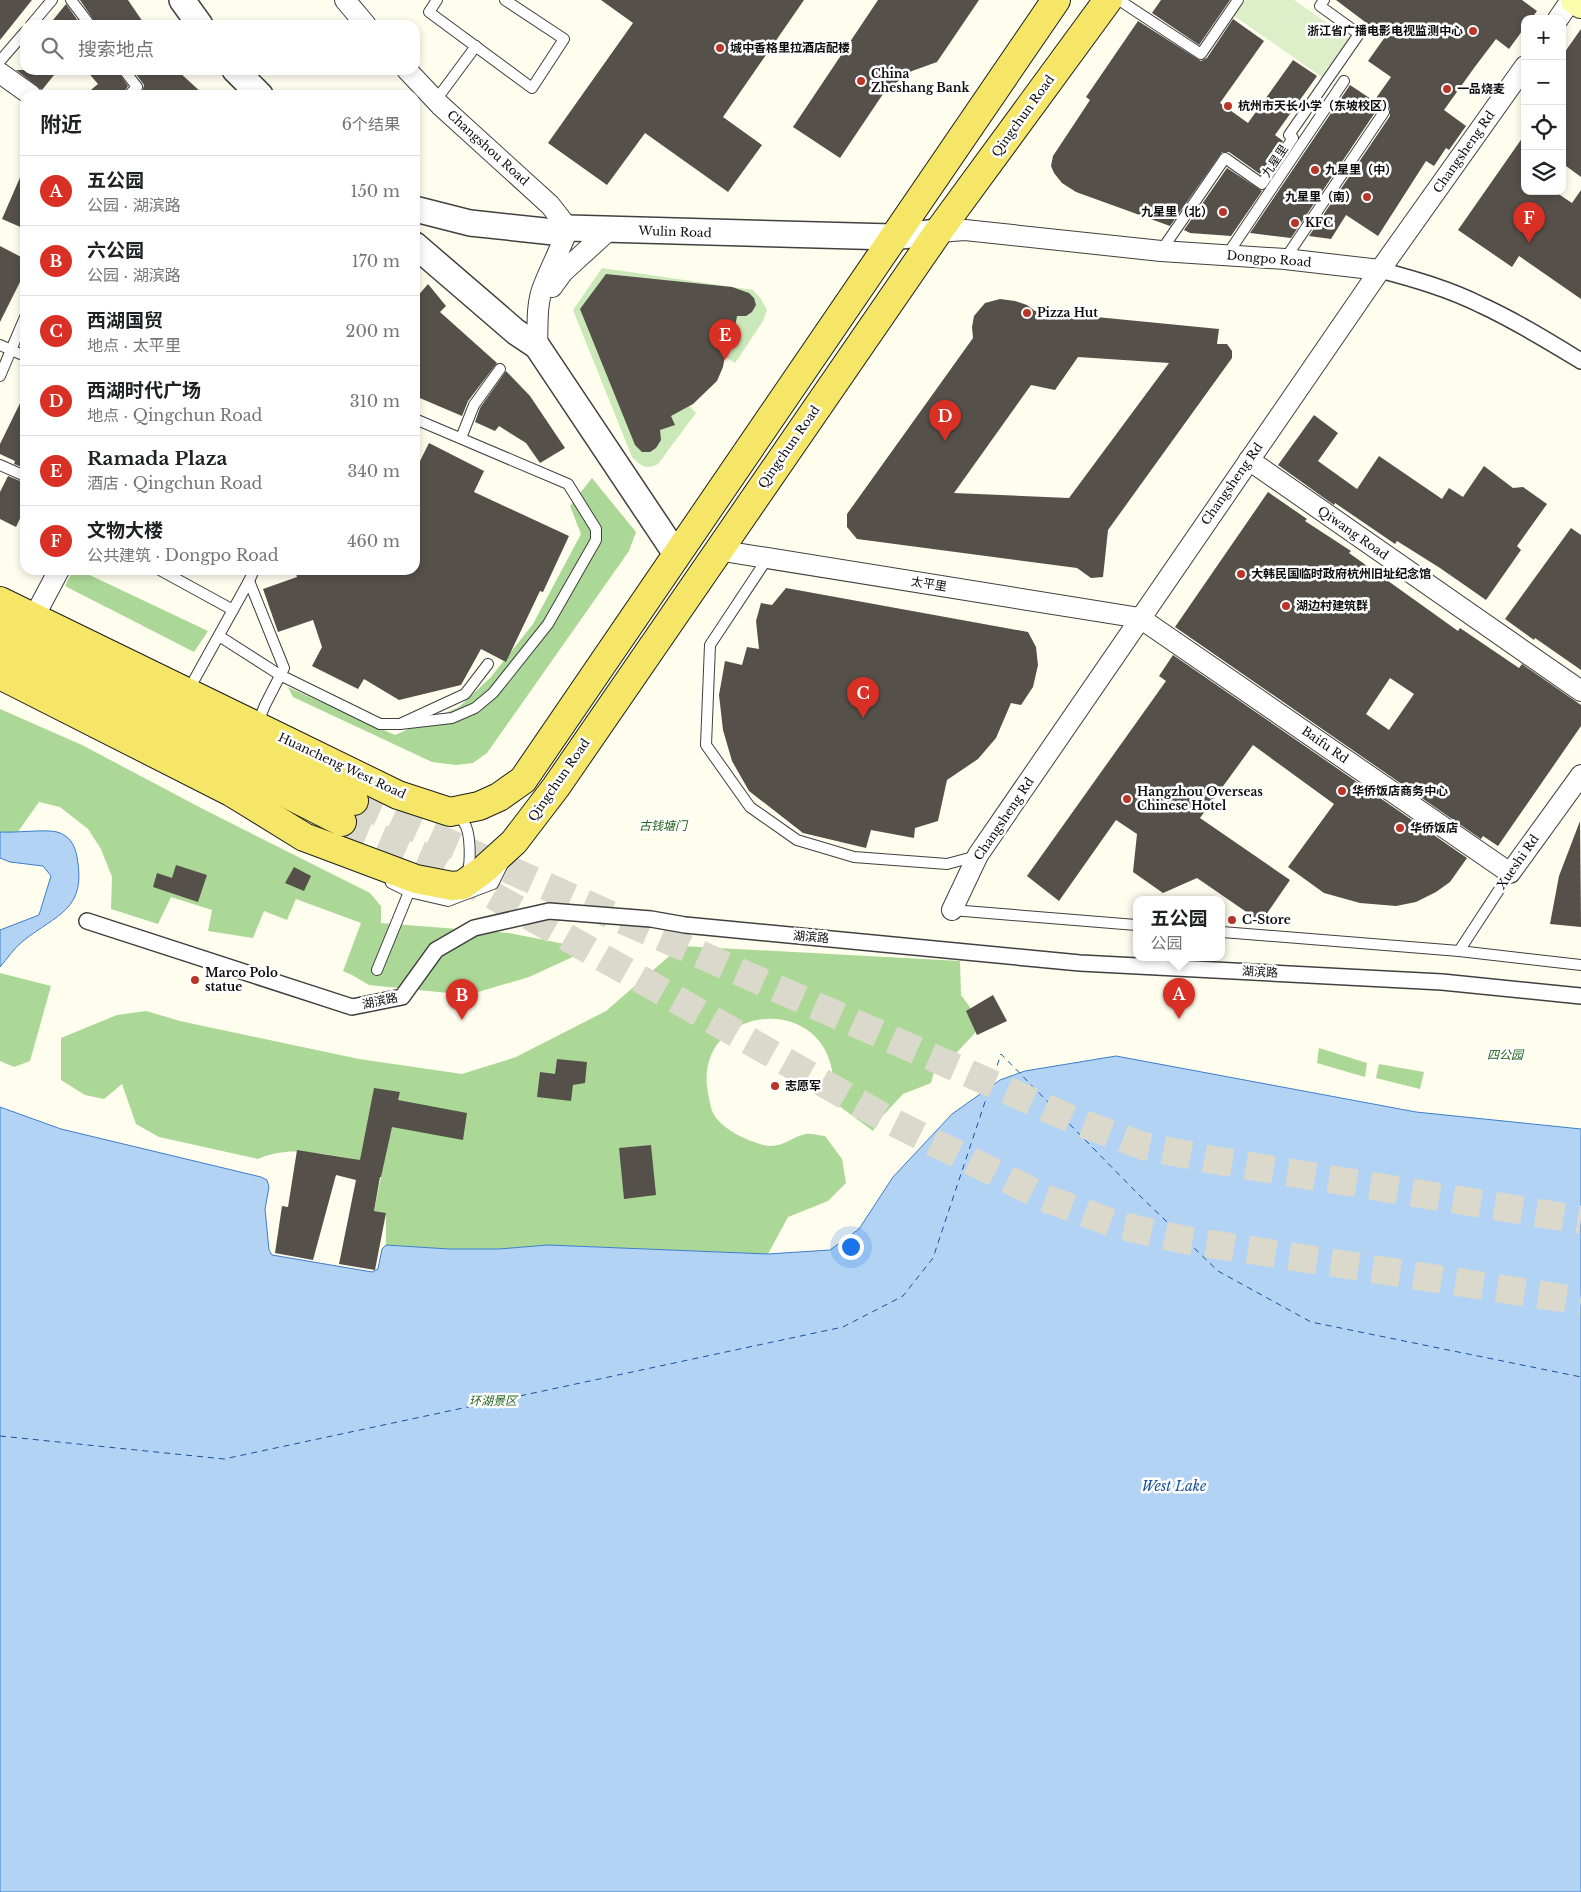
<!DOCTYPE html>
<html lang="zh">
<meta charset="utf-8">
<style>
:root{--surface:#fff;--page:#f2f2f2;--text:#202124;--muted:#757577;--line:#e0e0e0;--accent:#d93025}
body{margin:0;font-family:"Libre Baskerville","Noto Sans SC",serif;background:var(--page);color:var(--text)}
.controls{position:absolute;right:15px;top:15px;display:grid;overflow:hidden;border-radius:10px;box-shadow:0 2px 8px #0003}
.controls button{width:45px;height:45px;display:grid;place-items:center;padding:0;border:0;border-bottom:1px solid var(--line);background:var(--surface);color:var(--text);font:25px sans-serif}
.you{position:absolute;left:850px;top:1246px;width:18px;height:18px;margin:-12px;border:4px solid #fff;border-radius:50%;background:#1a73e8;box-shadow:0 0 0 8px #1a73e833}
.badge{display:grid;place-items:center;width:32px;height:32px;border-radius:50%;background:var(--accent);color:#fff;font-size:16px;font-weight:700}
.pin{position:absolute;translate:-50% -41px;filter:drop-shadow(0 1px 2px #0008)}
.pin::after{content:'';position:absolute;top:26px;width:18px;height:15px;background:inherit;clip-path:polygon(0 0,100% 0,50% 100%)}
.popup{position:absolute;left:1133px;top:896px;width:92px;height:65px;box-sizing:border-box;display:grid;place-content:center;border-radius:10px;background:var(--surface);filter:drop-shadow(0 1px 4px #0005);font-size:16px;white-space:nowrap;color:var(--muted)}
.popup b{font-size:19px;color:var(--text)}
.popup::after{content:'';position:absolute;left:50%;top:100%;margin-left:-10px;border:10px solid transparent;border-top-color:var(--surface)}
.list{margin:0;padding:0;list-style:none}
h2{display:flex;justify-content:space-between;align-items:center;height:65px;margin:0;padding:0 20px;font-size:21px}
h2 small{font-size:16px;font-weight:400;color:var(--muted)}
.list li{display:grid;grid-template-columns:32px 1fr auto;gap:15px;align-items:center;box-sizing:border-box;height:70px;padding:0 20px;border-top:1px solid var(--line)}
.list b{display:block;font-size:19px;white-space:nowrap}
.list p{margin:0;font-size:16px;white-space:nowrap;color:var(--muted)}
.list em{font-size:16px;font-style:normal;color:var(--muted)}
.icon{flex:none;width:28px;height:28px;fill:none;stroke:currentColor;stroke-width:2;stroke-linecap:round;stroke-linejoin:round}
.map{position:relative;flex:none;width:1581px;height:1892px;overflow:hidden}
.search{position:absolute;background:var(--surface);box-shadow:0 2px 8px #0003;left:20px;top:20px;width:400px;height:55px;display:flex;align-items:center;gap:12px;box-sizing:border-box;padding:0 18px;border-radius:15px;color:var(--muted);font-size:19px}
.panel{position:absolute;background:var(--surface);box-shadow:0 2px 8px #0003;left:20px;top:90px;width:400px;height:485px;border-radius:15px}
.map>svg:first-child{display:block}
</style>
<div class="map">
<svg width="1581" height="1892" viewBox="0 0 1581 1892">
<rect width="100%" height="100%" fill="#fffded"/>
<!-- green -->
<path fill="#cae8b8" d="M602 268 753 290 761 299 767 310 763 321 735 363 716 351 683 399 696 413 658 464C646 470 641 466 632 457L573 310Z"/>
<!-- forest -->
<g fill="#acd897">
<path d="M592 478 636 532 629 551 487 753 473 763 456 765 432 762 293 697 288 687 395 735 459 707 490 678 533 624 581 534 570 506Z"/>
<path d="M73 570H79L208 631 194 652 65 586Z"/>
<path d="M0 709 82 745 203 809 370 893 381 906V923L509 933 585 948 577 955 529 977 468 995 369 985 352 975 343 971 361 923 296 899 287 920 264 911 253 938 208 931 212 910 171 897 158 924 111 909 112 877 101 849 88 829 60 807 39 802 17 833 0 832Z"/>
<path d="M681 946 960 961 961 995 978 1018 975 1033 944 1066 934 1072 931 1083 903 1094 879 1120 873 1131 831 1100C832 1092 834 1084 833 1077 824 987 687 1007 709 1098 710 1103 711 1109 713 1113 721 1129 746 1140 763 1145 780 1150 793 1136 806 1134 811 1133 819 1136 825 1136L842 1159 846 1183 828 1201 788 1217 768 1254 548 1245 499 1249H449L386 1245V1213L374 1211 381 1177 358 1174 354 1159C321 1154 289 1145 258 1159L159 1137 136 1124 122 1084 104 1099 85 1095 61 1080V1038L117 1015 146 1011 180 1021 359 1059 462 1074 516 1057 606 1011Z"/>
<path d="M0 973 51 986 30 1061 14 1067 0 1061Z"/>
<path d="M1319 1048 1367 1063 1365 1077 1317 1063Z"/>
<path d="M1379 1064 1424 1072 1420 1089 1376 1078Z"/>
</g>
<!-- pitch -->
<path fill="#ddefc9" d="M1246 0H1294L1349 38 1322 77 1234 16Z"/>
<!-- water -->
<g fill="#b3d3f4" stroke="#3c7eca">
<path d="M0 832C16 833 45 829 57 832 69 835 75 845 77 857 87 910 57 914 23 941 14 948 7 959 0 967V930L39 915 51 876 43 866 10 862 0 858Z"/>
<path d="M1116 1056 1416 1112 1581 1129V1892H0V1107L61 1129 261 1177 267 1180 269 1187 265 1209 269 1250 272 1255 372 1272 378 1269 382 1249 386 1245 449 1249H499L548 1245 768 1254 830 1250 859 1229 893 1177 952 1114 1000 1080 1025 1071Z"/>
</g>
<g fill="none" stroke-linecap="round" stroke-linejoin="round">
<!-- ferry -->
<path stroke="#19519b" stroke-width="1" stroke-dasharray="6 5" stroke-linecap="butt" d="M0 1436 224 1459 843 1327 903 1296 933 1258 1001 1054 1139 1195 1218 1271 1311 1322 1581 1377"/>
</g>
<!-- building -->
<g fill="#555049" fill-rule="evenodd">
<path d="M0 0H32L0 40Z"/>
<path d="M80 0H128L145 25H97Z"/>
<path d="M601 0H804L723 117 762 145 728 192 645 133 607 185 548 143 633 23Z"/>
<path d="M878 0H979L937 62 912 71 885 91 840 158 793 127Z"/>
<path d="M1161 0H1230L1199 45 1152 13Z"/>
<path d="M1336 0H1522L1537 11 1531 19H1525V27L1509 49 1496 39 1474 68 1444 110 1466 126 1449 150 1446 148 1434 166 1426 161 1378 236 1346 215 1331 239 1309 236 1390 116V109L1384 105 1378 108 1291 238 1250 233 1350 85 1374 101 1391 77 1368 61 1385 37Z"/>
<path d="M66 4 81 25H49Z"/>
<path d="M1233 19 1264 41 1220 103 1248 123 1293 60 1317 76 1275 135 1283 141 1260 174 1229 152H1222L1170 226 1076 192 1062 183 1054 173 1051 166 1053 156 1090 100 1086 97 1138 21 1201 61 1207 58Z"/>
<path d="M1581 29V177L1562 163V56Z"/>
<path d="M16 70H58L42 90Z"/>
<path d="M86 70H117L128 86 122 95H85L98 84Z"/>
<path d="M133 70H177L204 95H139L143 89 144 85Z"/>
<path d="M1525 134V191H1554L1572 203 1581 190V299L1519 256 1512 267 1458 230Z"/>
<path d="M25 166V229L2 219Z"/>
<path d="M1227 168 1262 191 1231 236 1190 233 1184 230Z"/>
<path d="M0 246 25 259V272L0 322Z"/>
<path d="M606 274 732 287 749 293 754 298 756 305 752 312 746 316H737L734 333 724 331 726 350 723 367 717 381 693 404 671 416 675 425 660 430 661 440 656 448 650 452H642L635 445 580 309Z"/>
<path d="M428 284 446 306 440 312 497 363 468 401 462 416 415 396V299Z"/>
<path d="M1000 299 1015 301 1027 305 1035 311 1219 329 1217 344H1227L1232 351V358L1108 530 1103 577 1091 578 1077 568 857 539 847 527V514L973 338 972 327 974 316 985 303ZM1078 357 1169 363 1069 498 954 493 1031 385 1055 390Z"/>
<path d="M506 371 530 396 565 448 540 463 526 443 499 426 495 431 475 422 480 408Z"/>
<path d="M25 393V468L14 464 15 461 0 454V444Z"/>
<path d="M1314 415 1338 433 1318 461 1357 489 1379 456 1442 499 1449 488 1463 497 1484 466 1513 488 1523 487 1547 504 1517 546 1521 550 1486 600 1440 568 1397 541 1395 544 1335 503 1334 505 1278 465Z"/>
<path d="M429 443 484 471 474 492 569 536 543 592 540 591 506 662 481 649 461 685 399 700 364 679 358 689 312 666 322 647 313 620 278 632 263 589 297 577 295 570H415V471Z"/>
<path d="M8 476 25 483V508L16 527 0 519V492Z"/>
<path d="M1268 492 1307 519 1305 521 1351 551 1349 553 1458 631 1460 628 1519 668 1522 664 1581 705V726L1498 846 1483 836 1481 839 1175 627ZM1390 678 1414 694 1389 730 1366 714Z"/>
<path d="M1571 528 1581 535V670L1535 638 1534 640 1505 619Z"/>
<path d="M786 588 1028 632 1036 647 1038 665 1033 687 1021 705 1011 703 996 738 978 759 947 780 938 821 915 828 914 838 871 830 866 848 803 833 749 791 732 761 723 730 719 695 725 661 742 665 747 647 759 649 756 621 761 603 772 605Z"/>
<path d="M1173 655 1467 858 1450 882 1436 892 1416 902 1396 906 1360 903 1324 893 1288 867 1334 804 1253 745 1200 818 1290 880 1261 922 1197 878 1163 893 1133 872 1137 834 1116 820 1059 901 1027 876 1166 681 1159 676Z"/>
<path d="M1580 821 1581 927 1550 924 1559 876Z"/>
<path d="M176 865 207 875 198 902 153 887 157 873 172 878Z"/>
<path d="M294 867 311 876 304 891 285 883Z"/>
<path d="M993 995 1007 1021 977 1035 966 1011Z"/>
<path d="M557 1059 587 1062 585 1083 573 1085 571 1101 537 1097 540 1072 555 1074Z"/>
<path d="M374 1088 400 1092 398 1100 467 1113 463 1140 392 1127 381 1177H380L374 1211 386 1213 375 1270 339 1264 356 1180 336 1175 313 1260 275 1253 282 1206 288 1207 297 1150 360 1160Z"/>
<path d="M651 1145 656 1195 624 1199 619 1148Z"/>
</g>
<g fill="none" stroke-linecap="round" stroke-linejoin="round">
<!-- primary-tunnel -->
<g stroke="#dbd9cb" stroke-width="28" stroke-dasharray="28 14" stroke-linecap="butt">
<path d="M354 801 1076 1121 1143 1146 1213 1160 1581 1220"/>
<path d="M342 822 427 858 885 1118 1045 1198 1118 1225 1185 1240 1581 1301"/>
</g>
<!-- service casing -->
<g stroke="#404040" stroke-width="12">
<g id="service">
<path d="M71 0 90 25"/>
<path d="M437 0 429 12 532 88 564 39 505 0"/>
<path d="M1119 0 1201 54 1238 0"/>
<path d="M31 25 52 0"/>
<path d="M0 61 25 32"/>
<path d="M124 70 137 87 129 95"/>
<path d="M436 100 476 46"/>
<path d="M1161 251 1225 158 1262 184 1293 138 1289 135 1359 34 1320 6 1324 0"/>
<path d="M1227 255 1344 81"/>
<path d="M1285 259 1384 112"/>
<path d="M0 345 25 356"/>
<path d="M0 376 25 317"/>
<path d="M461 438 474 405 500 369"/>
<path d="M0 465 25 476"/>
<path d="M767 559 710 645 706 745 750 807 797 840 854 857 947 864 977 856"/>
<path d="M160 570 233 610"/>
<path d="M249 581 254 570"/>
<path d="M219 636 280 675 380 724H400L465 694 488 664"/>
<path d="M188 691 249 581 284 668 265 705 257 725"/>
<path d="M400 724 452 718 475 708 493 693 548 624 596 540V529L568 484 415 419"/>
<path d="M455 815C457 817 463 820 464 823 471 832 471 864 467 874"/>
<path d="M391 883 409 892 448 901 493 884 503 864"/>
<path d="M952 910 1136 925"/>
<path d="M1222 932 1459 951 1581 965"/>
<path d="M1459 951 1510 873"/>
<path d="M377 970 409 892"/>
</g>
</g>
<!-- pedestrian casing -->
<g stroke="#404040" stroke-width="18">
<g id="pedestrian">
<path d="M1380 270C1414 279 1449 289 1481 305 1516 321 1548 341 1581 361"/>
<path d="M87 921 352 1007 402 997 436 950 474 928 549 911 651 919 685 925 1080 963 1442 982 1581 996"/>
</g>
</g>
<!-- minor casing -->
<g stroke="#404040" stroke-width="22">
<g id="minor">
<path d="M345 0 366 25"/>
<path d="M1558 19 1571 0"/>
<path d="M407 70 440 105 550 205 568 228C561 248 551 267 543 287 536 305 538 327 537 346"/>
<path d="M0 73 31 95"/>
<path d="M938 232 965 230 1161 251 1285 259 1380 270"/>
<path d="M552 287 563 272 609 230"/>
<path d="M1249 460 1581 691"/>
<path d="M717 550 1140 618 1510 873 1581 775"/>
<path d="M34 617 59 570"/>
<path d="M952 910 978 855 1380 270 1525 66"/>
</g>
</g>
<!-- tertiary casing -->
<g stroke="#404040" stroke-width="28">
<g id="tertiary">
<path d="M182 0 200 25"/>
<path d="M235 70 260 95"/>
<path d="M415 209 470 223 554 232 568 228 892 237 938 232"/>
<path d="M415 245 516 332 537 346 676 554"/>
</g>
</g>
<!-- secondary casing -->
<g stroke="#2f2f2f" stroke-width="30">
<path id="secondary" d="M1575 0 1581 4"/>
</g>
<!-- primary casing -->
<g stroke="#1e1e1e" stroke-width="30">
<g id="primary">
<path d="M0 601 398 795 450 812 479 806 499 797 523 780 1056 0"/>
<path d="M0 623 354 801"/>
<path d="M0 648 342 822"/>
<path d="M0 675 231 792 304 837 416 879 452 886 462 885 482 871 514 842 556 787 938 232 1108 0"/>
</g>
</g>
<!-- service -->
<use href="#service" stroke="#fff" stroke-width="10"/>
<!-- pedestrian -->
<use href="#pedestrian" stroke="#fff" stroke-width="15"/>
<!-- minor -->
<use href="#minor" stroke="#fff" stroke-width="20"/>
<!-- tertiary -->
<use href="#tertiary" stroke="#fff" stroke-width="25"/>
<!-- secondary -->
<use href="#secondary" stroke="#fbfdaa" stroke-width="28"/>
<!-- primary -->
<use href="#primary" stroke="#f5e667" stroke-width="28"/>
</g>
<!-- markers -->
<g fill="#b93528" stroke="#fff" stroke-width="2">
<circle cx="1473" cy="31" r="5"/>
<circle cx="720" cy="48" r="5"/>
<circle cx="861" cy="81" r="5"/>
<circle cx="1447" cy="89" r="5"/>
<circle cx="1228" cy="106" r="5"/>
<circle cx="1315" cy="170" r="5"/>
<circle cx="1367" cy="197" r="5"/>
<circle cx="1223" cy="212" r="5"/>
<circle cx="1295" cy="223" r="5"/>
<circle cx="1027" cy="313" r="5"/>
<circle cx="1241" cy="574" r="5"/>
<circle cx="1286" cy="606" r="5"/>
<circle cx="1342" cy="791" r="5"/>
<circle cx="1127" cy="799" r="5"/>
<circle cx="1400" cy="828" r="5"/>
<circle cx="1232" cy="920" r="5"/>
<circle cx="195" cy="980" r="5"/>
<circle cx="775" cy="1086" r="5"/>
</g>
<g text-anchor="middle" stroke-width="5" stroke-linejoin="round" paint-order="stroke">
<!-- poi labels -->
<g font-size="12" font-weight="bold" fill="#0d0d0d" stroke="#fff" text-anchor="start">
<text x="1463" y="35" text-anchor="end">浙江省广播电影电视监测中心</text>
<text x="730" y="52">城中香格里拉酒店配楼</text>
<text x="871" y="78">China<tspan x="871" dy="14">Zheshang Bank</tspan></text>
<text x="1457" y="93">一品烧麦</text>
<text x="1238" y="110">杭州市天长小学（东坡校区）</text>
<text x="1325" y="174">九星里（中）</text>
<text x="1357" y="201" text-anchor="end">九星里（南）</text>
<text x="1213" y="216" text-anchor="end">九星里（北）</text>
<text x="1305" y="227">KFC</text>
<text x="1037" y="317">Pizza Hut</text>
<text x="1251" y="578">大韩民国临时政府杭州旧址纪念馆</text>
<text x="1296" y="610">湖边村建筑群</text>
<text x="1352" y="795">华侨饭店商务中心</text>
<text x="1137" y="796">Hangzhou Overseas<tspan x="1137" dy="14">Chinese Hotel</tspan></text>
<text x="1410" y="832">华侨饭店</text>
<text x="1242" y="924">C-Store</text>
<text x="205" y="977">Marco Polo<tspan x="205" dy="14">statue</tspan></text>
<text x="785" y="1090">志愿军</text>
</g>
<!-- street labels -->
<g font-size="12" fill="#0d0d0d" stroke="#fff">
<text transform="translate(1023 116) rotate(-54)" y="4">Qingchun Road</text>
<text transform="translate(488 148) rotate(42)" y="4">Changshou Road</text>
<text transform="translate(1464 152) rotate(-55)" y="4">Changsheng Rd</text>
<text transform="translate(1275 161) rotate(-56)" y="4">九星里</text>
<text transform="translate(675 232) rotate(2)" y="4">Wulin Road</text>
<text transform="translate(1269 259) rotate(5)" y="4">Dongpo Road</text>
<text transform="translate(789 447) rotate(-55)" y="4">Qingchun Road</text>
<text transform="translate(1232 484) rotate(-55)" y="4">Changsheng Rd</text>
<text transform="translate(1353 533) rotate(35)" y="4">Qiwang Road</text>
<text transform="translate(929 584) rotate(9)" y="4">太平里</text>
<text transform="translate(1325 745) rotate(35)" y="4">Baifu Rd</text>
<text transform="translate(342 766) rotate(25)" y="4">Huancheng West Road</text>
<text transform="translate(559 780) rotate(-55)" y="4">Qingchun Road</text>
<text transform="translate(1004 819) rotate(-56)" y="4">Changsheng Rd</text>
<text transform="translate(1518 862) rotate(-55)" y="4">Xueshi Rd</text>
<text transform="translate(811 937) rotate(5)" y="4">湖滨路</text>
<text transform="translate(1260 972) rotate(3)" y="4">湖滨路</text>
<text transform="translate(380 1001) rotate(-12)" y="4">湖滨路</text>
</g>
<!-- park labels -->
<g font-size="12" font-style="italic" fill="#24631f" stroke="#fff">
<text x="663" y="830">古钱塘门</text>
<text x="1505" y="1059">四公园</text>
<text x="493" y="1405">环湖景区</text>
</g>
<!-- water labels -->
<g font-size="14" font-style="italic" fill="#19519b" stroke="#fff">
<text x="1174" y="1491">West Lake</text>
</g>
</g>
</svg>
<div class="controls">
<button>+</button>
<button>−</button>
<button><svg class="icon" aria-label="locate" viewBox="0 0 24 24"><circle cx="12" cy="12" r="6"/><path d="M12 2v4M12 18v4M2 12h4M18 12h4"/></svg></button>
<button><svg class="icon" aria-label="layers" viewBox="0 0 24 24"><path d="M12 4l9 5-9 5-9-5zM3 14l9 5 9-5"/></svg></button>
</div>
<div class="you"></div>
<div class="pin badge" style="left:1179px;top:1019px">A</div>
<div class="popup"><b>五公园</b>公园</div>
<div class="pin badge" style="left:462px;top:1020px">B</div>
<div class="pin badge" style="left:863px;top:718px">C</div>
<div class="pin badge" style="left:945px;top:441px">D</div>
<div class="pin badge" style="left:725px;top:360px">E</div>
<div class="pin badge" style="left:1529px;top:243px">F</div>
<div class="search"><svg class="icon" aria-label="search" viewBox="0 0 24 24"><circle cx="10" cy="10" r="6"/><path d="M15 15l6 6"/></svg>搜索地点</div>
<section class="panel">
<h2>附近<small>6个结果</small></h2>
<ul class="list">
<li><span class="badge">A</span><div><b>五公园</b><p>公园 · 湖滨路</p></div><em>150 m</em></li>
<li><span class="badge">B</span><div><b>六公园</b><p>公园 · 湖滨路</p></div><em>170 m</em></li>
<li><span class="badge">C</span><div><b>西湖国贸</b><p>地点 · 太平里</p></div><em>200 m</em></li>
<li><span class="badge">D</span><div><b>西湖时代广场</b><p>地点 · Qingchun Road</p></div><em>310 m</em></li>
<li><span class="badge">E</span><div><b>Ramada Plaza</b><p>酒店 · Qingchun Road</p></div><em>340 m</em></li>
<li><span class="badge">F</span><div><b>文物大楼</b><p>公共建筑 · Dongpo Road</p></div><em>460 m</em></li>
</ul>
</section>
</div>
